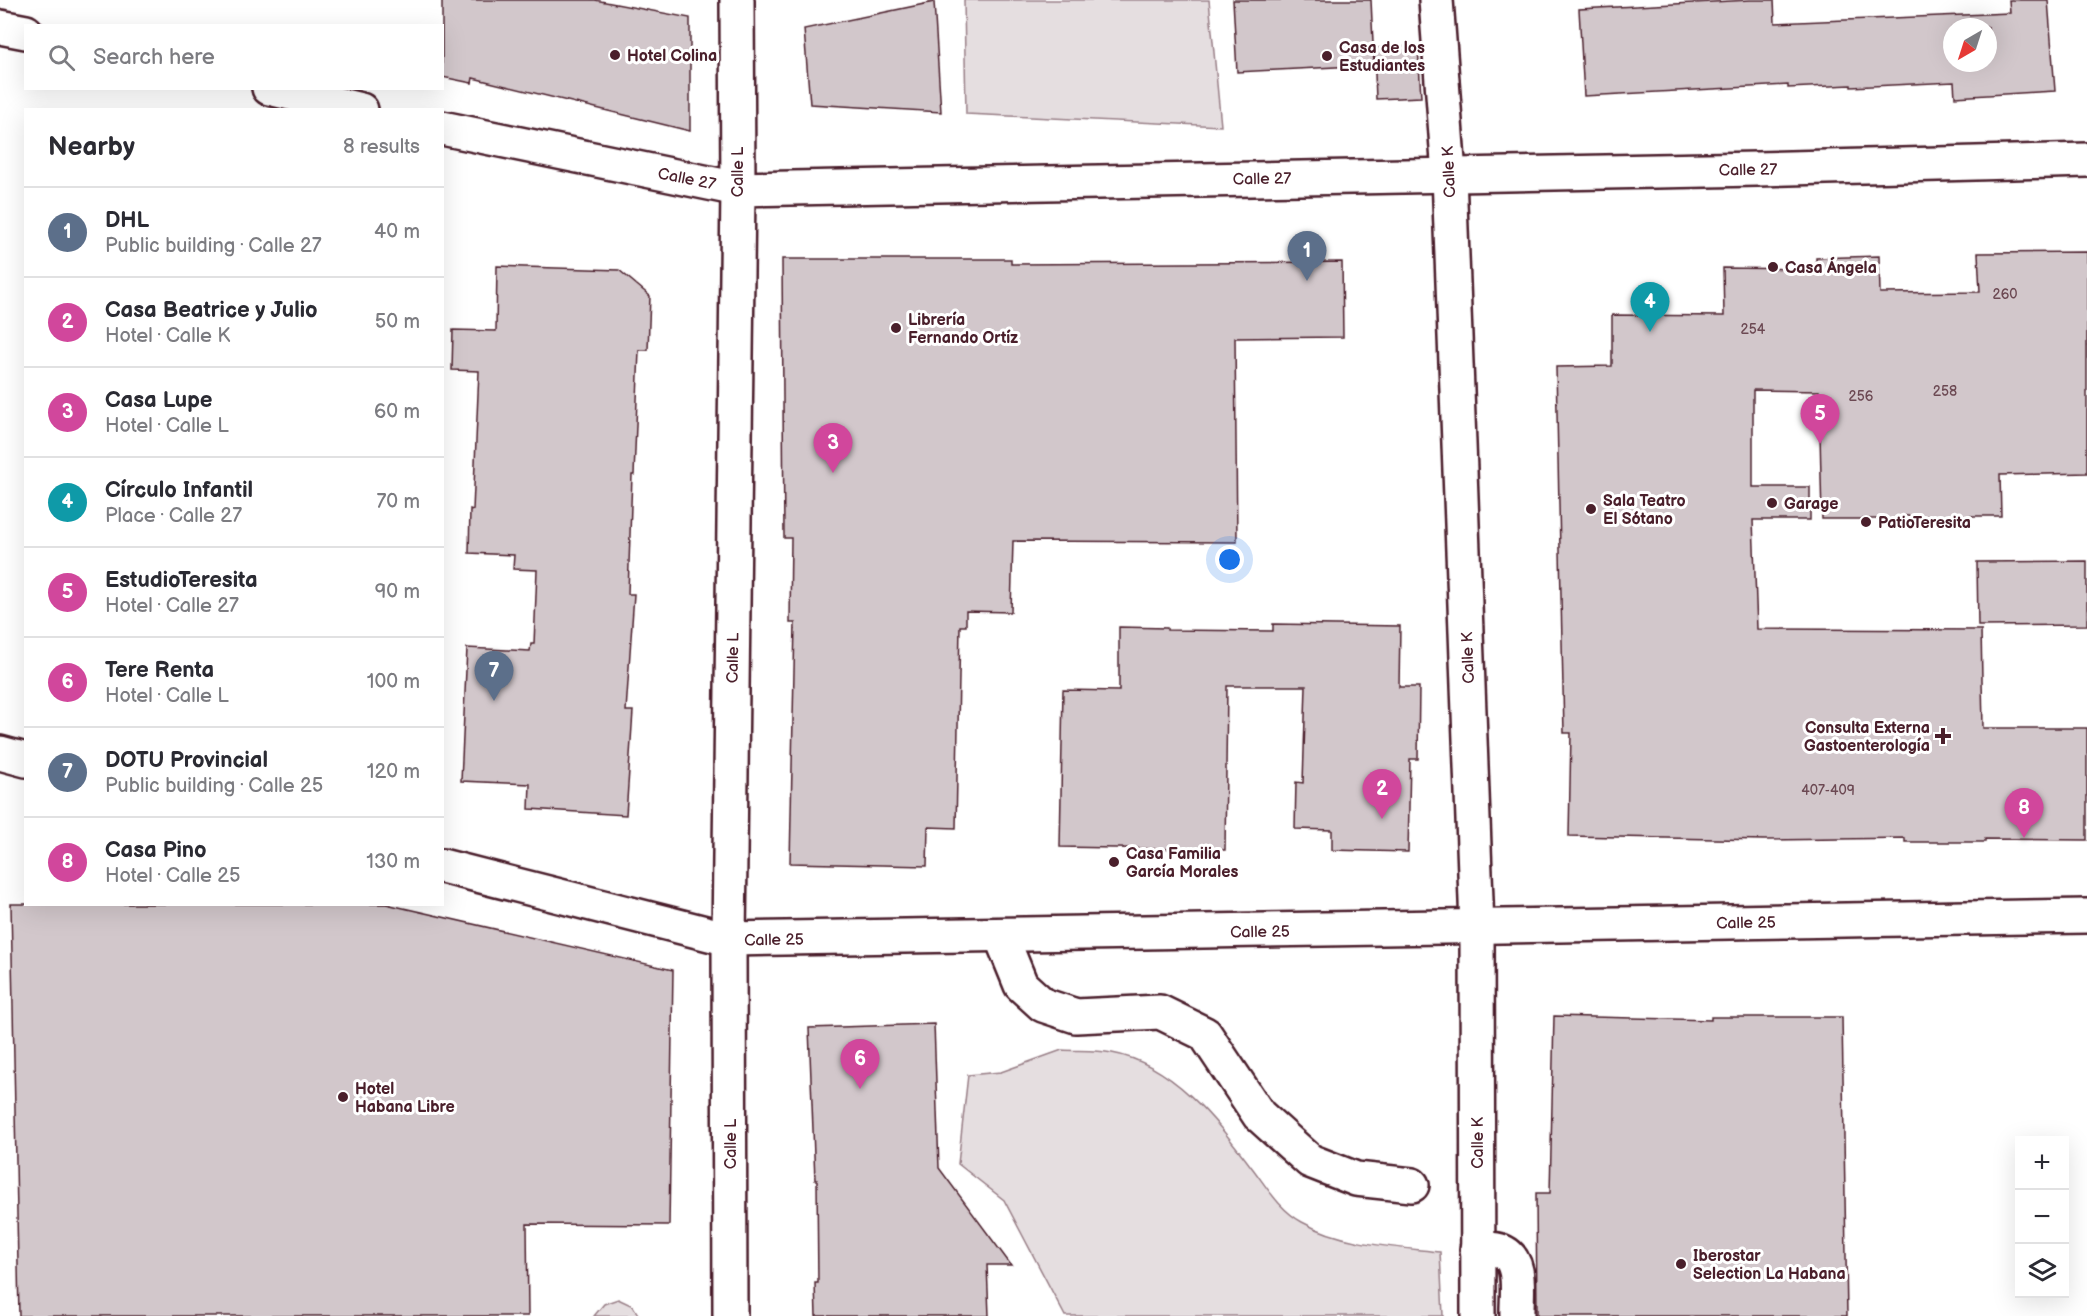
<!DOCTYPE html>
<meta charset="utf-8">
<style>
:root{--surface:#fff;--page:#f7f7f7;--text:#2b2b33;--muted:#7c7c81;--line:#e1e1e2;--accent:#0f766e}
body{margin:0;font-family:"Balsamiq Sans",sans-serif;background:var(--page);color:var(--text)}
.controls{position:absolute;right:18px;bottom:18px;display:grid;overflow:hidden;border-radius:0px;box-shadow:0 6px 24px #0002}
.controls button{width:54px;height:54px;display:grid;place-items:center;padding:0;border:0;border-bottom:2px solid var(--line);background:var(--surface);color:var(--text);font:30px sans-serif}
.compass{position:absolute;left:1943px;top:18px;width:54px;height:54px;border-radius:50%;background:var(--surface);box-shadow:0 6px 24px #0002;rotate:219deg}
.you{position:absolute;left:1230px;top:560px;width:21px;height:21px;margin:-15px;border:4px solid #fff;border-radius:50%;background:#1a73e8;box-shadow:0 0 0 9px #1a73e833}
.badge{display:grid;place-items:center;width:39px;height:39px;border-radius:50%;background:var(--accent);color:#fff;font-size:20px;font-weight:700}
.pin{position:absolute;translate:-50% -50px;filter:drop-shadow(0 2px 3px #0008)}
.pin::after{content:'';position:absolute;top:32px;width:21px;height:18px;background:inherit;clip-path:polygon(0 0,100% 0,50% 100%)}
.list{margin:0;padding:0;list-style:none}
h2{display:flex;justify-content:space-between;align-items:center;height:78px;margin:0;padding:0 24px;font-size:26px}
h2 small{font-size:20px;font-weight:400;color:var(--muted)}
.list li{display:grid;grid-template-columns:39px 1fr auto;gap:18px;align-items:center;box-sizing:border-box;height:90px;padding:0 24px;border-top:2px solid var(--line)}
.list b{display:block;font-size:22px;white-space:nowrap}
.list p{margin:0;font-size:20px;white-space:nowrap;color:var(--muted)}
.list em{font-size:20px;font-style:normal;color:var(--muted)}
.icon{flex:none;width:33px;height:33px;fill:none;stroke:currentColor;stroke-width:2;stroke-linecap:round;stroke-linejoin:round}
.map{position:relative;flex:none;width:2087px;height:1316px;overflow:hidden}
.search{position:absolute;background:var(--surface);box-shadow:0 6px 24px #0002;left:24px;top:24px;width:420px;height:66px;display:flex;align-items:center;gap:15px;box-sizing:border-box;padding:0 21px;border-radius:0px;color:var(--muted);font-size:22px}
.panel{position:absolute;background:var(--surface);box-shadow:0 6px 24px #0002;left:24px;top:108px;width:420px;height:798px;border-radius:0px}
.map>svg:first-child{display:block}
</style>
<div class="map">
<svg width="2087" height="1316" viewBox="0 0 2087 1316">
<rect width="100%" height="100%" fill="#fff"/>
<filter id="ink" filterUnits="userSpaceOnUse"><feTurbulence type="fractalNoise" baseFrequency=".0167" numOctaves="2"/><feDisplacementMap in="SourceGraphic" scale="12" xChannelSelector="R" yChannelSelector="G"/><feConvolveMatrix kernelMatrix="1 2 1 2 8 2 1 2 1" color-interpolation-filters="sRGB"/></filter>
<g filter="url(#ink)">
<!-- green -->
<g fill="#e5dee0" stroke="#987e86" stroke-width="1.5">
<path d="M964 0H1209L1221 126 966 114Z"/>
<path d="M1062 1050C1079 1051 1096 1050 1112 1053 1174 1064 1217 1122 1253 1169 1268 1189 1280 1210 1302 1222 1343 1245 1395 1247 1440 1252L1443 1316H1065L1004 1200 958 1164 968 1075 1001 1072Z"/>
<path d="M618 1299 633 1306 639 1316H594L604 1304Z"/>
</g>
<!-- building -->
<g fill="#d2c7cb" stroke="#4a1f2b" stroke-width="1.5" fill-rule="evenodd">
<path d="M442 0H595L690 18V131L473 78 472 83 442 77Z"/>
<path d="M1233 0H1371L1374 65 1237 72Z"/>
<path d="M1750 0H1774L1775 23 2010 13 2009 0H2048L2055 91 1955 97 1954 82 1851 87V85L1788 88V85L1584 96 1579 9ZM1952 27H1988V63H1952Z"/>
<path d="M934 2 941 112 810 104 804 29Z"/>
<path d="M1418 46 1421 97 1376 99 1374 48Z"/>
<path d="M2087 252V473L2000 475 2001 516H1905V519H1822L1819 391 1753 390V487H1810V520H1753L1757 629 1981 630 1983 728H2087V840L1985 839V842H1905V838L1764 840 1569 836 1571 733H1564L1556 367 1612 366V315L1724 316 1723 268 1816 269V258L1879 256 1880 293 1980 292 1978 253Z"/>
<path d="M782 259H1011V264L1342 262 1343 337 1235 338 1237 542 1013 541 1011 612 966 611V626H960L956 828 928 827 927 866 790 863 795 623H790L791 538H784Z"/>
<path d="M497 266 619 270 650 296 648 350H639L634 475H632L628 594H634L626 711H633L626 815 529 809 530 784 461 781 467 648 530 651 531 644H534L537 570 513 569 514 555 469 553 470 509 473 510 479 371 452 370 453 330 496 331Z"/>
<path d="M2087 561V625L1978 626 1977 562Z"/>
<path d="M1273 624 1400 626 1399 687H1419L1418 759H1410L1408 852 1332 850V830L1295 829 1296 782 1303 783 1306 686H1227L1225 850 1060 847 1063 690 1119 691V627L1167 628V630L1273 631Z"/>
<path d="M11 904H386L673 970 669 1225 527 1224 528 1316H19Z"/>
<path d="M1554 1016 1711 1020V1017H1842L1847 1316H1537L1536 1193H1550Z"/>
<path d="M934 1024 939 1168 1011 1265H987L989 1316H816L815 1283H818L817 1180H815L809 1028Z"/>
</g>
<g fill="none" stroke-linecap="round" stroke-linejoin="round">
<!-- minor casing -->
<g stroke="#4a1f2b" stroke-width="38">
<g id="minor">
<path d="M1436 0 1449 175 1477 927 1478 1316"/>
<path d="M0 27 26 32"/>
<path d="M269 88 361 110"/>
<path d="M442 128 738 189 1757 169 2087 160"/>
<path d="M0 753 26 760"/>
<path d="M442 866 729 939 2087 916"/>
<path d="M1001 936 1021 985 1043 1005 1076 1016 1160 1012 1205 1034 1259 1115 1310 1161 1356 1179 1412 1185"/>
<path d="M1477 1249C1484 1249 1495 1248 1501 1251 1524 1260 1516 1296 1517 1316"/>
</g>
</g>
<!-- major casing -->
<g stroke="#4a1f2b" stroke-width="38">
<path id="major" d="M730 1316 729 939 738 189 737 0"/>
</g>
<!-- minor -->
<use href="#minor" stroke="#fff" stroke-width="33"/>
<!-- major -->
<use href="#major" stroke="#fff" stroke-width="33"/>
</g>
</g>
<!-- markers -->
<g fill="#4a1f2b" stroke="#fff" stroke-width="2">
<circle cx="615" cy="55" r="6"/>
<circle cx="1327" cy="56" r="6"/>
<circle cx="1773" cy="267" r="6"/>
<circle cx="896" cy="328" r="6"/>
<circle cx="1772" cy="503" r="6"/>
<circle cx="1591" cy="509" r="6"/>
<circle cx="1866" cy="522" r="6"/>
<path d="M1940 727h6v6h6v6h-6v6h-6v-6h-6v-6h6z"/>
<circle cx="1114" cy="862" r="6"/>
<circle cx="343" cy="1097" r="6"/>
<circle cx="1681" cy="1264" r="6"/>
</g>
<g text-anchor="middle" stroke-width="6" stroke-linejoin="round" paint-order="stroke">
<!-- number labels -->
<g font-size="14" fill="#6c4953">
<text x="2005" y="299">260</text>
<text x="1753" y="334">254</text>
<text x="1945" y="396">258</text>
<text x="1861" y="401">256</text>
<text x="1828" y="795">407-409</text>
</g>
<!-- poi labels -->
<g font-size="16" font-weight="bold" fill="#4a1f2b" stroke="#fff" text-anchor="start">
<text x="1339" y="53">Casa de los<tspan x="1339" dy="18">Estudiantes</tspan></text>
<text x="627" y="61">Hotel Colina</text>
<text x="1785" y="273">Casa Ángela</text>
<text x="908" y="325">Librería<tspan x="908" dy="18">Fernando Ortíz</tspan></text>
<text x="1603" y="506">Sala Teatro<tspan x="1603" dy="18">El Sótano</tspan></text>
<text x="1784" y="509">Garage</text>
<text x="1878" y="528">PatioTeresita</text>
<text x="1930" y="733" text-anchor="end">Consulta Externa<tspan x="1930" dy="18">Gastoenterología</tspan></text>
<text x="1126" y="859">Casa Familia<tspan x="1126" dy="18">García Morales</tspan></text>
<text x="355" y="1094">Hotel<tspan x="355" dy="18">Habana Libre</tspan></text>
<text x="1693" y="1261">Iberostar<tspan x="1693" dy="18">Selection La Habana</tspan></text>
</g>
<!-- street labels -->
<g font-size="16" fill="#4a1f2b" stroke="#fff">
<text transform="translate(1748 169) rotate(-1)" y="6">Calle 27</text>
<text transform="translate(737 172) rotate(-90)" y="6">Calle L</text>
<text transform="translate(1448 172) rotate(-93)" y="6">Calle K</text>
<text transform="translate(687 178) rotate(11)" y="6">Calle 27</text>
<text transform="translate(1262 178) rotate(-1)" y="6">Calle 27</text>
<text transform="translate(732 658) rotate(-89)" y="6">Calle L</text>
<text transform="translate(1467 658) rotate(-92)" y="6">Calle K</text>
<text transform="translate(1746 922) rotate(-1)" y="6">Calle 25</text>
<text transform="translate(1260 931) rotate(-1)" y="6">Calle 25</text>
<text transform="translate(774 939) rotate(-1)" y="6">Calle 25</text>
<text transform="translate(1477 1143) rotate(-90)" y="6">Calle K</text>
<text transform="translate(730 1144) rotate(-90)" y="6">Calle L</text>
</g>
</g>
</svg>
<div class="controls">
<button>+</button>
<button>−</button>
<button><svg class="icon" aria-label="layers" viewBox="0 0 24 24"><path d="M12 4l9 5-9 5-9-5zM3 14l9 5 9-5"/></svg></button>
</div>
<svg class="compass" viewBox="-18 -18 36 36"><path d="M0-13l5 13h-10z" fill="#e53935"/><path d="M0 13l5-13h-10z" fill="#7c7c81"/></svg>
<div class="you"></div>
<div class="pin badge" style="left:1307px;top:281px;background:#5c6f8a">1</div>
<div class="pin badge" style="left:1382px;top:819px;background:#d1479c">2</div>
<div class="pin badge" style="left:833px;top:473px;background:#d1479c">3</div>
<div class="pin badge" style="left:1650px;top:332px;background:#0f9aa8">4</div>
<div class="pin badge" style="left:1820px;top:444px;background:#d1479c">5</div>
<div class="pin badge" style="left:860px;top:1089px;background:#d1479c">6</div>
<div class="pin badge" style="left:494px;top:701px;background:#5c6f8a">7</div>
<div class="pin badge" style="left:2024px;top:838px;background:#d1479c">8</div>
<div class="search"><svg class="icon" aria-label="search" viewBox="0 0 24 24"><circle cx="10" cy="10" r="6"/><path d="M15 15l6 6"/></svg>Search here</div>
<section class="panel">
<h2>Nearby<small>8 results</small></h2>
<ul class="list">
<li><span class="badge" style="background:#5c6f8a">1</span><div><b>DHL</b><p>Public building · Calle 27</p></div><em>40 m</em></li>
<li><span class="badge" style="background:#d1479c">2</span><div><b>Casa Beatrice y Julio</b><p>Hotel · Calle K</p></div><em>50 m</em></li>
<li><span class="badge" style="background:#d1479c">3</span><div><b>Casa Lupe</b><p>Hotel · Calle L</p></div><em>60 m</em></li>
<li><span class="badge" style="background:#0f9aa8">4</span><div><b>Círculo Infantil</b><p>Place · Calle 27</p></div><em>70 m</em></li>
<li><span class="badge" style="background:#d1479c">5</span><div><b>EstudioTeresita</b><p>Hotel · Calle 27</p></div><em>90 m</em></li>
<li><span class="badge" style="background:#d1479c">6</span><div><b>Tere Renta</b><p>Hotel · Calle L</p></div><em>100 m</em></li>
<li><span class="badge" style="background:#5c6f8a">7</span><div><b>DOTU Provincial</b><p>Public building · Calle 25</p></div><em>120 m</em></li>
<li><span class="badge" style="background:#d1479c">8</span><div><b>Casa Pino</b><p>Hotel · Calle 25</p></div><em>130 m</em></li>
</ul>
</section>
</div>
